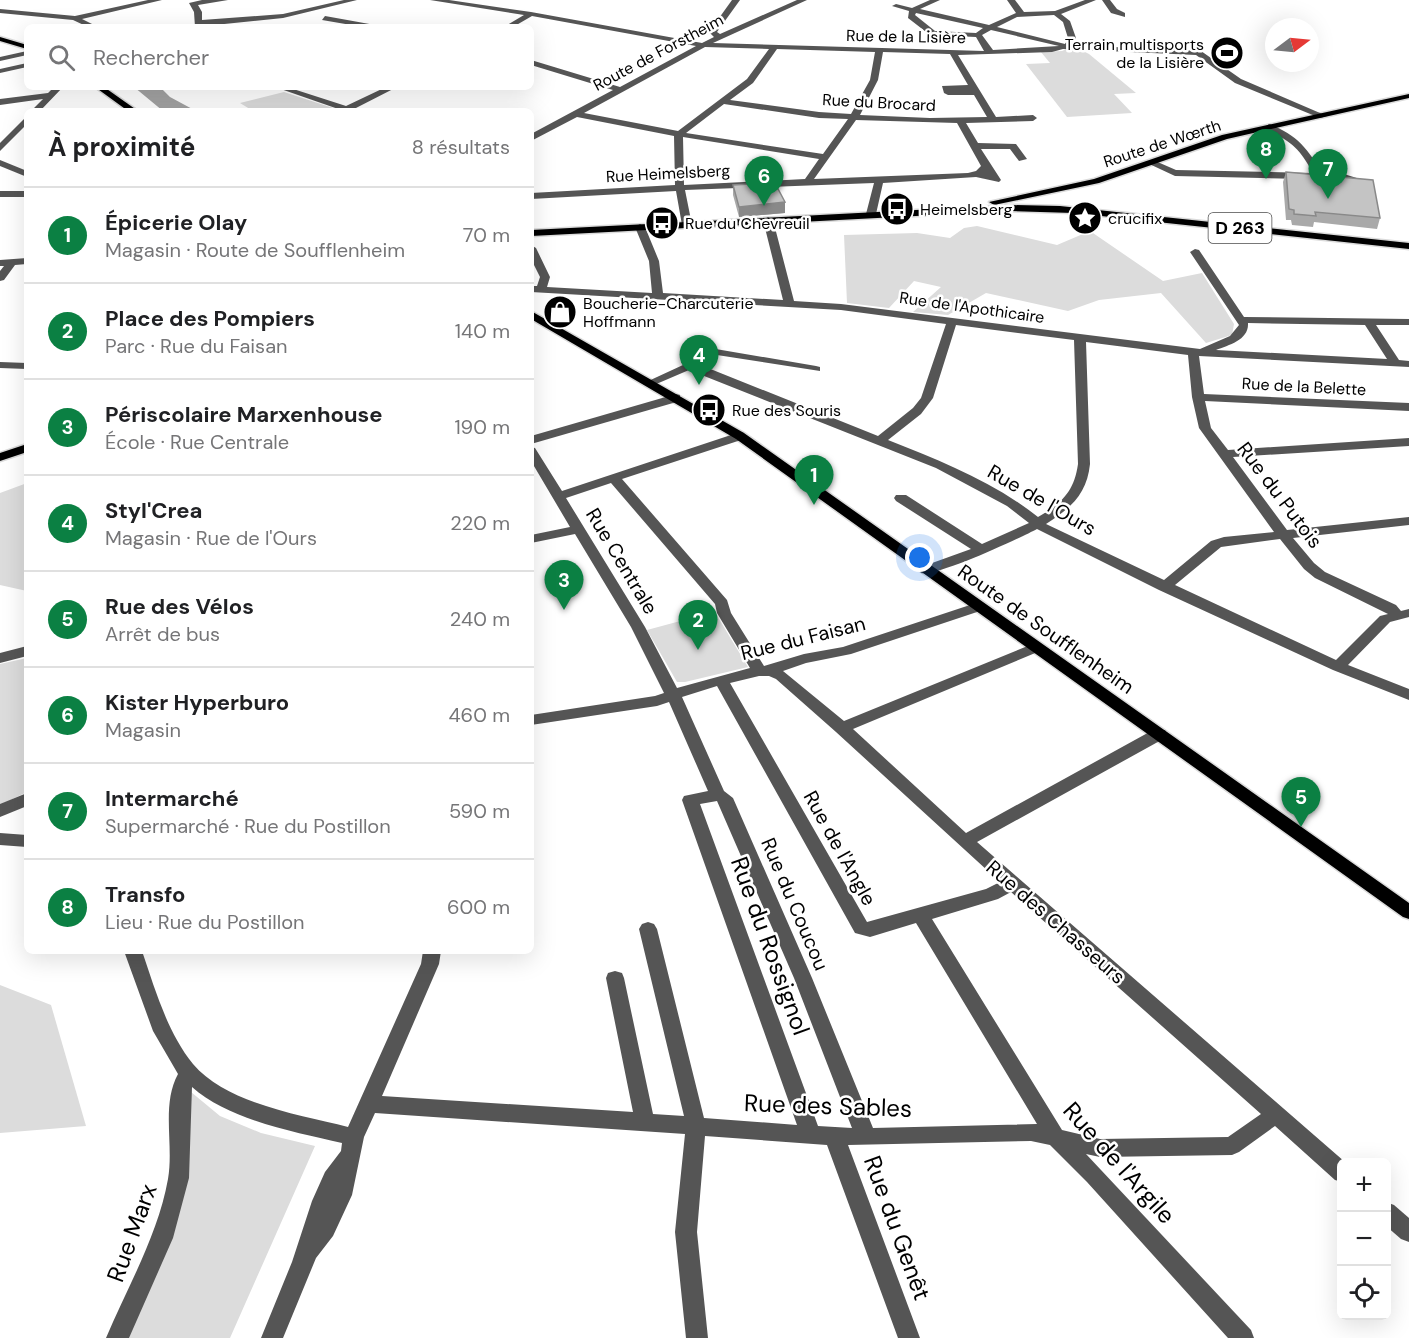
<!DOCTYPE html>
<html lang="fr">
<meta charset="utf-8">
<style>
:root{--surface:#fff;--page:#f2f2f2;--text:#202124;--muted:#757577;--line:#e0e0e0;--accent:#0b8043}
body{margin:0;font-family:"DM Sans",sans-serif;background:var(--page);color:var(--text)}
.controls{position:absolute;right:18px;bottom:18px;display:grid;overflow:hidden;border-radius:9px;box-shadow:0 6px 24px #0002}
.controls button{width:54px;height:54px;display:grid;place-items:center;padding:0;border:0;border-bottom:2px solid var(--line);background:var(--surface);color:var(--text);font:30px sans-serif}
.compass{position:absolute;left:1265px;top:18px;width:54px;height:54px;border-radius:50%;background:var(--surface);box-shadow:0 6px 24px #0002;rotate:74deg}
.you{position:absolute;left:920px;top:558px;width:21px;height:21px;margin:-15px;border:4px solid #fff;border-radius:50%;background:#1a73e8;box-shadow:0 0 0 9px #1a73e833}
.badge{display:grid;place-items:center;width:39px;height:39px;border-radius:50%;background:var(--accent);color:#fff;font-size:20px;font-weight:700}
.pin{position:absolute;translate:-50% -50px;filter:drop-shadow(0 2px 3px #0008)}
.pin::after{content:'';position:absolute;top:32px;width:21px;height:18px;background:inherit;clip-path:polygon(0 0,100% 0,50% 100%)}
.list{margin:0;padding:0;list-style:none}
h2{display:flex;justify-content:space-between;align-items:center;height:78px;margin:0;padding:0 24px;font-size:26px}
h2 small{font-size:20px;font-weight:400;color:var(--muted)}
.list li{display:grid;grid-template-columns:39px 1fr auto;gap:18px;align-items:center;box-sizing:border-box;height:96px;padding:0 24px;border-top:2px solid var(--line)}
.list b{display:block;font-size:22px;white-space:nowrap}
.list p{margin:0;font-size:20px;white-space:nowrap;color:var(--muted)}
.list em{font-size:20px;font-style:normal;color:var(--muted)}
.icon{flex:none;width:33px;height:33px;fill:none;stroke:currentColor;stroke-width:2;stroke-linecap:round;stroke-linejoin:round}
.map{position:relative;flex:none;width:1409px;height:1338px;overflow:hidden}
.search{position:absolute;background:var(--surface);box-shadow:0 6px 24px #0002;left:24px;top:24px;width:510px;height:66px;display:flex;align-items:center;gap:15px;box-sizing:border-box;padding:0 21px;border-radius:9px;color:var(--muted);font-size:22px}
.panel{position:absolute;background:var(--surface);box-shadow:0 6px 24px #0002;left:24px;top:108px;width:510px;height:846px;border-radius:9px}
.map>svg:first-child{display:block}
</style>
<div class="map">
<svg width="1409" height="1338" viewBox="0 0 1409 1338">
<rect width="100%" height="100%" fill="#fff"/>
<!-- green -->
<g fill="#dcdcdc">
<path d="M1073 46 1089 54 1136 93 1114 94 1132 113 1067 117 1026 64 1050 63 1041 52 1062 51Z"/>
<path d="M284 92 333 108 330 111H253L240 103Z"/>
<path d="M977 226 1057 245 1090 231 1163 281 1202 273 1234 324 1232 335 1206 343 1161 293 1099 300 1068 311 986 293 948 315 913 312 941 287 914 281 889 308 847 303 844 235 917 233 950 238 964 228Z"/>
<path d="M27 483V591L0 585V493Z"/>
<path d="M713 609 748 667 685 682H677L647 630 684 620 683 617Z"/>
<path d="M27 658V792L0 805V664Z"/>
<path d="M0 985 51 1005 86 1126 0 1133Z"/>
<path d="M191 1092 220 1116 261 1133 315 1146 230 1338H121L169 1236Z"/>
</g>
<!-- water -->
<path fill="#a3a3a3" d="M134 87H160L170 97 196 111H163Z"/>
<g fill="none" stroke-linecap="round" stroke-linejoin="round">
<!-- major casing -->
<g stroke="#dbdbdb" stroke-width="3">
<g id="major">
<path d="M0 37 27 45V49L0 41Z"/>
<path d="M95 87H104L138 111H128Z"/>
<path d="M1409 94V98L1227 139 1099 183 994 205 989 202 1094 179 1222 135Z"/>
<path d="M1012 205 1060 206 1409 243V249L1073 213 1012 211 531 236V230Z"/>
<path d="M531 311 744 433 1409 903V919L1403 917 736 439 531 319Z"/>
<path d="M27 444V452L0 461V453Z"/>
</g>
</g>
<!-- minor -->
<g fill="#555" fill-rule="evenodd">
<path d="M148 0H162L82 19 98 27H88L73 20 0 13V9L75 16Z"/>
<path d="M202 0H228L198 5 202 12V20L283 14 344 0H357L283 18 195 27 194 12 189 3Z"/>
<path d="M430 0H449L531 12 702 43 714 37 709 32 732 0H740L717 32 720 34 797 0H807L713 43 984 51 976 37 930 35 908 18 909 11 892 6 896 4 912 8 930 0H940L920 9 989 25 1016 13 1007 0H1015L1024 12 1055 11 1085 0H1096L1061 14 1070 21 1076 38 1071 45 1201 51 1241 79 1327 116 1320 118 1235 83 1196 55 1063 49 1052 52 958 55 996 117 1033 115 1037 118 1033 121 966 123 978 143 1016 144 1027 159 1019 161 1010 149H981L1001 180 999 182 976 177 883 183 876 214 871 217 866 214 874 183 685 190 692 225 687 228 682 225 676 191 531 199V193L675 185 674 136 577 117 531 141V134L613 90 531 65V60L620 87 696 46 532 16 513 27H504L524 15ZM916 13 983 28 976 33 935 31 915 15ZM1054 15 1063 22 1068 38 1065 44 997 27 1017 17ZM991 30 1059 46 993 50 982 35ZM705 47 769 49 747 79 678 131 584 113ZM777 49 875 52 870 80 851 114 819 112 730 100 753 83ZM883 52 950 54 968 85 942 86 944 93 948 95H974L987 117 930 118 860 115 878 80ZM724 104 819 118 848 119 823 154 686 133ZM856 120 957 123 981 166 976 171 968 173 814 179ZM683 137 819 159 805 179 684 185Z"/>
<path d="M1102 0H1110L1117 9 1125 13V17L1111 13Z"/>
<path d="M325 16 375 25 379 27H363L322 20Z"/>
<path d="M27 51V55L0 61V57Z"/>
<path d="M27 63V67L0 73V69Z"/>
<path d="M54 87H63L40 111H31L43 99 0 105V99L48 93Z"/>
<path d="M275 87H287L346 106 386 87H397L354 109 356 111H344Z"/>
<path d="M27 116V124L0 151V143Z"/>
<path d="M1269 124C1296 134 1309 149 1322 174H1344L1363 180 1358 183 1344 180 1175 176 1145 162 1153 160 1176 170 1313 173C1299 148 1292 142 1266 129L1265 127Z"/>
<path d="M0 160 27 171V177L0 166Z"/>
<rect x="0" y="191" width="27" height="6"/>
<path d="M768 217 773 220 794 301 841 304 1200 349 1230 336 1239 325 1190 252 1195 249 1199 250 1244 317 1409 319V325H1376L1399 360 1409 361V367L1199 356 1204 394 1409 403V411L1205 401 1211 428 1228 450 1409 438V446L1233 457 1287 530 1409 517V525L1293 538 1314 563 1325 572 1396 605 1401 611 1409 609V617L1390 622 1348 665 1409 689V700L1333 670 1159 590 1037 529C1018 539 937 577 921 573L919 570 921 567 971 549 896 501 894 498 896 495H906L982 544 1029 523 1007 506 936 468 689 370 654 385H646L644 383 683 365 681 362 690 351 704 347 816 366 820 367V371L704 353 698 355 693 362 878 436 913 408 921 398 946 324 841 310 531 292V286H537L540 277 531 259V245L536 248 550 277 547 287 652 293 649 261 635 227 640 224 645 227 659 261 663 293 783 300 763 220ZM1248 323 1365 325 1387 359 1216 350C1229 345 1249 340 1248 323ZM956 325 1074 340 1078 464C1074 492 1062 503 1038 517 994 482 941 461 888 440L921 414 933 398ZM1086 342 1188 355 1192 397 1199 428 1274 532 1224 537 1211 541 1164 580 1046 524C1071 508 1087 494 1090 464ZM1280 539 1304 569 1315 578 1388 614 1380 616 1336 660 1175 585 1221 547Z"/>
<path d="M27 258V264L15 265 4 280 0 281V271L4 266H0V260Z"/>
<path d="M0 362 27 363V369L0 368Z"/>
<path d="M676 394 680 395V401L531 444V436Z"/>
<path d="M740 432 744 433V439L622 479 727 600 731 613 764 666 804 654 843 647 973 604H983L985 607 983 610 851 654 806 663 783 671 844 721 1030 645 1035 643 1042 648 1040 651 853 729 966 833 1153 730H1165L1167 734 1165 738 977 842 1345 1162H1342V1182L1335 1180 1275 1126 1239 1152 1232 1155 1100 1157 1086 1154 1251 1330 1254 1338H1228L1087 1182 1050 1145 1031 1141 848 1145 920 1338H898L827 1145 705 1136 697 1232 708 1338H686L675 1232 685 1134 375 1113 364 1137 352 1195 333 1236 316 1258 283 1338H261L292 1262 312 1201 325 1172 341 1151 342 1143C295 1132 229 1120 192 1087L189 1178 173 1238 129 1338H106C128 1286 158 1235 168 1179 174 1145 161 1105 178 1074L153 1031 124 951H142C155 989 167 1032 193 1064 227 1104 300 1115 348 1127L421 964 423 951H441L439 964 382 1096 633 1112 606 978 608 973 615 971 622 973 624 978 653 1114 684 1116 639 929 642 924 648 922 654 924 657 929 704 1118 797 1125 682 800 684 796 708 791 669 702 657 706 531 725V715L655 696 664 693 631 627 575 534 531 543V535L570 527 531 461V447L535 448 562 491ZM611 483 715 604 717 613 750 668 677 688 645 627 566 498ZM759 676H769L776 679 836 732 1000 882 986 889 867 922 730 683ZM717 686 855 933 870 937 916 923 1037 1124 873 1128 812 978 733 798 724 791 682 697ZM717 801 794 978 852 1128 818 1126 700 804ZM1011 892 1261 1114 1228 1137 1100 1139 1062 1130 932 919 998 899Z"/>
<path d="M27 646V656L0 663V653Z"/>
<path d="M27 793V806L0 817V804Z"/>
<path d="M0 833 27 835V847L0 845Z"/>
<path d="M1386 1202 1394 1205 1409 1218V1242L1401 1239 1386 1226Z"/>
</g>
<!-- major -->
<use href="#major" fill="#000" fill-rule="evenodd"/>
</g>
<!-- wall -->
<g fill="#a9a9a9">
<path d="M1286 172 1380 218 1377 229 1314 222 1313 227 1292 225 1291 220H1286L1283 182Z"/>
<path d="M733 185 771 187 785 202V213L739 217 733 195Z"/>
</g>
<!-- shaded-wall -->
<path fill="#898989" d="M785 202V213L739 217V207Z"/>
<!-- building -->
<g fill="#c4c4c4" stroke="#898989" stroke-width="1.5">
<path d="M1286 172 1373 180 1380 218 1315 212 1316 216 1294 214V210L1289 209Z"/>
<path d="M769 183 771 187H777L785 202 739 207 733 185Z"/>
</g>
<!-- icons -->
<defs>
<g id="stadium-disc" transform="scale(1.725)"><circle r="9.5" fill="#000" stroke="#fff"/><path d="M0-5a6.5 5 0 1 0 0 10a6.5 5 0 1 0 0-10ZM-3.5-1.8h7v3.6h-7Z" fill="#fff"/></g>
<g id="bus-disc" transform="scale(1.725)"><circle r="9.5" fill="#000" stroke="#fff"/><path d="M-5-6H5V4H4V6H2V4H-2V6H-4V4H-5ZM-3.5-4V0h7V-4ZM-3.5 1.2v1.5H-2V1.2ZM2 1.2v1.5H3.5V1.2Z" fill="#fff"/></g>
<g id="sight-disc" transform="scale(1.725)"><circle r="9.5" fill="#000" stroke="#fff"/><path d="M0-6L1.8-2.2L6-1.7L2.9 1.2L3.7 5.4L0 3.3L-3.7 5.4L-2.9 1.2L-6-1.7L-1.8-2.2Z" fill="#fff"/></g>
<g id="shop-disc" transform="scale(1.725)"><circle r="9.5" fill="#000" stroke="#fff"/><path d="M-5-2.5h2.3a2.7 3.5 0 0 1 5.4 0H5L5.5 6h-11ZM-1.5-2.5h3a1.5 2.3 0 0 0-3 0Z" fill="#fff"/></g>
</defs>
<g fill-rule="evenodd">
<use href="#stadium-disc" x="1227" y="53"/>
<use href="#bus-disc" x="897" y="209"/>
<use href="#sight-disc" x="1085" y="218"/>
<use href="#bus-disc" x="662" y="223"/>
<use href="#shop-disc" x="560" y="312"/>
<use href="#bus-disc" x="709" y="410"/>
</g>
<g text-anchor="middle" stroke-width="5" stroke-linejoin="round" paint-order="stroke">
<!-- far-street labels -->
<g font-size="16" fill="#000" stroke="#fff">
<text transform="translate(906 36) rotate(1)" y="6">Rue de la Lisière</text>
<text transform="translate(658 52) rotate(-28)" y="6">Route de Forstheim</text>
<text transform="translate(879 102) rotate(3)" y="6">Rue du Brocard</text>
<text transform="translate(1162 143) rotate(-18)" y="6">Route de Wœrth</text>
<text transform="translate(668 173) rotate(-3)" y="6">Rue Heimelsberg</text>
<text transform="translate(972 307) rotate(8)" y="6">Rue de l'Apothicaire</text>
<text transform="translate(1304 386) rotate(3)" y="6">Rue de la Belette</text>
</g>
<!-- far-poi labels -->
<g font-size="16" fill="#000" stroke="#fff" text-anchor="start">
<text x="1204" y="50" text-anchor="end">Terrain multisports<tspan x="1204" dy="18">de la Lisière</tspan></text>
<text x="920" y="215">Heimelsberg</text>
<text x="1108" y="224">crucifix</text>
<text x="685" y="229">Rue du Chevreuil</text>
<text x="583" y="309">Boucherie-Charcuterie<tspan x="583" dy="18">Hoffmann</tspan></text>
<text x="732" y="416">Rue des Souris</text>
</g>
<!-- shield labels -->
<rect fill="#fff" stroke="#4c4c4c" stroke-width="1.5" x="1208.5" y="213" width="63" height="30" rx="4.5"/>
<g font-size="18" font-weight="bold" fill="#000">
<text x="1240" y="234">D 263</text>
</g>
<!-- street labels -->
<g font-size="20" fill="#000" stroke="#fff">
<text transform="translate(1280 495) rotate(53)" y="7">Rue du Putois</text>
<text transform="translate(1042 500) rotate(30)" y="7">Rue de l'Ours</text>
<text transform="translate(622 561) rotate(59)" y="7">Rue Centrale</text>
<text transform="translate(1046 629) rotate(35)" y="7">Route de Soufflenheim</text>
<text transform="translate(803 638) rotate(-14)" y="7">Rue du Faisan</text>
<text transform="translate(840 848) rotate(61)" y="7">Rue de l'Angle</text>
<text transform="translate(795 904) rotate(67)" y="7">Rue du Coucou</text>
<text transform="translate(1056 922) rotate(41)" y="7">Rue des Chasseurs</text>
</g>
<!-- near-street labels -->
<g font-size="24" fill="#000" stroke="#fff">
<text transform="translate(770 946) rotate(70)" y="8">Rue du Rossignol</text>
<text transform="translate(828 1106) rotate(2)" y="8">Rue des Sables</text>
<text transform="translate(1119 1163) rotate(48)" y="8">Rue de l'Argile</text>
<text transform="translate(897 1228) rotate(70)" y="8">Rue du Genêt</text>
<text transform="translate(132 1233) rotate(-70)" y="8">Rue Marx</text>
</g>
</g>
</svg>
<div class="controls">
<button>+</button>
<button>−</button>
<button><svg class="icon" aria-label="locate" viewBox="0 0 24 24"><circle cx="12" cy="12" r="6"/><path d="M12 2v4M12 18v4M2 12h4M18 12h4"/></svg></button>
</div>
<svg class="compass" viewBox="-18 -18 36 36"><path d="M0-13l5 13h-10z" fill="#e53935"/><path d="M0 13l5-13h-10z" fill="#757577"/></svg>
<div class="you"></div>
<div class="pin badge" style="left:814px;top:505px">1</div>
<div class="pin badge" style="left:698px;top:650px">2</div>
<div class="pin badge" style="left:564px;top:610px">3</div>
<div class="pin badge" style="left:699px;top:385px">4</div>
<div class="pin badge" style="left:1301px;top:827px">5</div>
<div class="pin badge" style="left:764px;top:206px">6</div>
<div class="pin badge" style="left:1328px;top:199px">7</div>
<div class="pin badge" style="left:1266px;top:179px">8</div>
<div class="search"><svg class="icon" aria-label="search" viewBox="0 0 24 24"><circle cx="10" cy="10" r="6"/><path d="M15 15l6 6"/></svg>Rechercher</div>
<section class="panel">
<h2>À proximité<small>8 résultats</small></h2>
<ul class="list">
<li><span class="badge">1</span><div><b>Épicerie Olay</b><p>Magasin · Route de Soufflenheim</p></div><em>70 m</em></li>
<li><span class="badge">2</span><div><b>Place des Pompiers</b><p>Parc · Rue du Faisan</p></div><em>140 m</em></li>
<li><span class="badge">3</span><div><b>Périscolaire Marxenhouse</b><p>École · Rue Centrale</p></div><em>190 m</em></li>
<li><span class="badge">4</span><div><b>Styl'Crea</b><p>Magasin · Rue de l'Ours</p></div><em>220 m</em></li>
<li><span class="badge">5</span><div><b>Rue des Vélos</b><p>Arrêt de bus</p></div><em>240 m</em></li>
<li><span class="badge">6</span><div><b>Kister Hyperburo</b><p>Magasin</p></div><em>460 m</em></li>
<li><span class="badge">7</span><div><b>Intermarché</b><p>Supermarché · Rue du Postillon</p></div><em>590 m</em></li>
<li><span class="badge">8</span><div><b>Transfo</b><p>Lieu · Rue du Postillon</p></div><em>600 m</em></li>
</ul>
</section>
</div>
